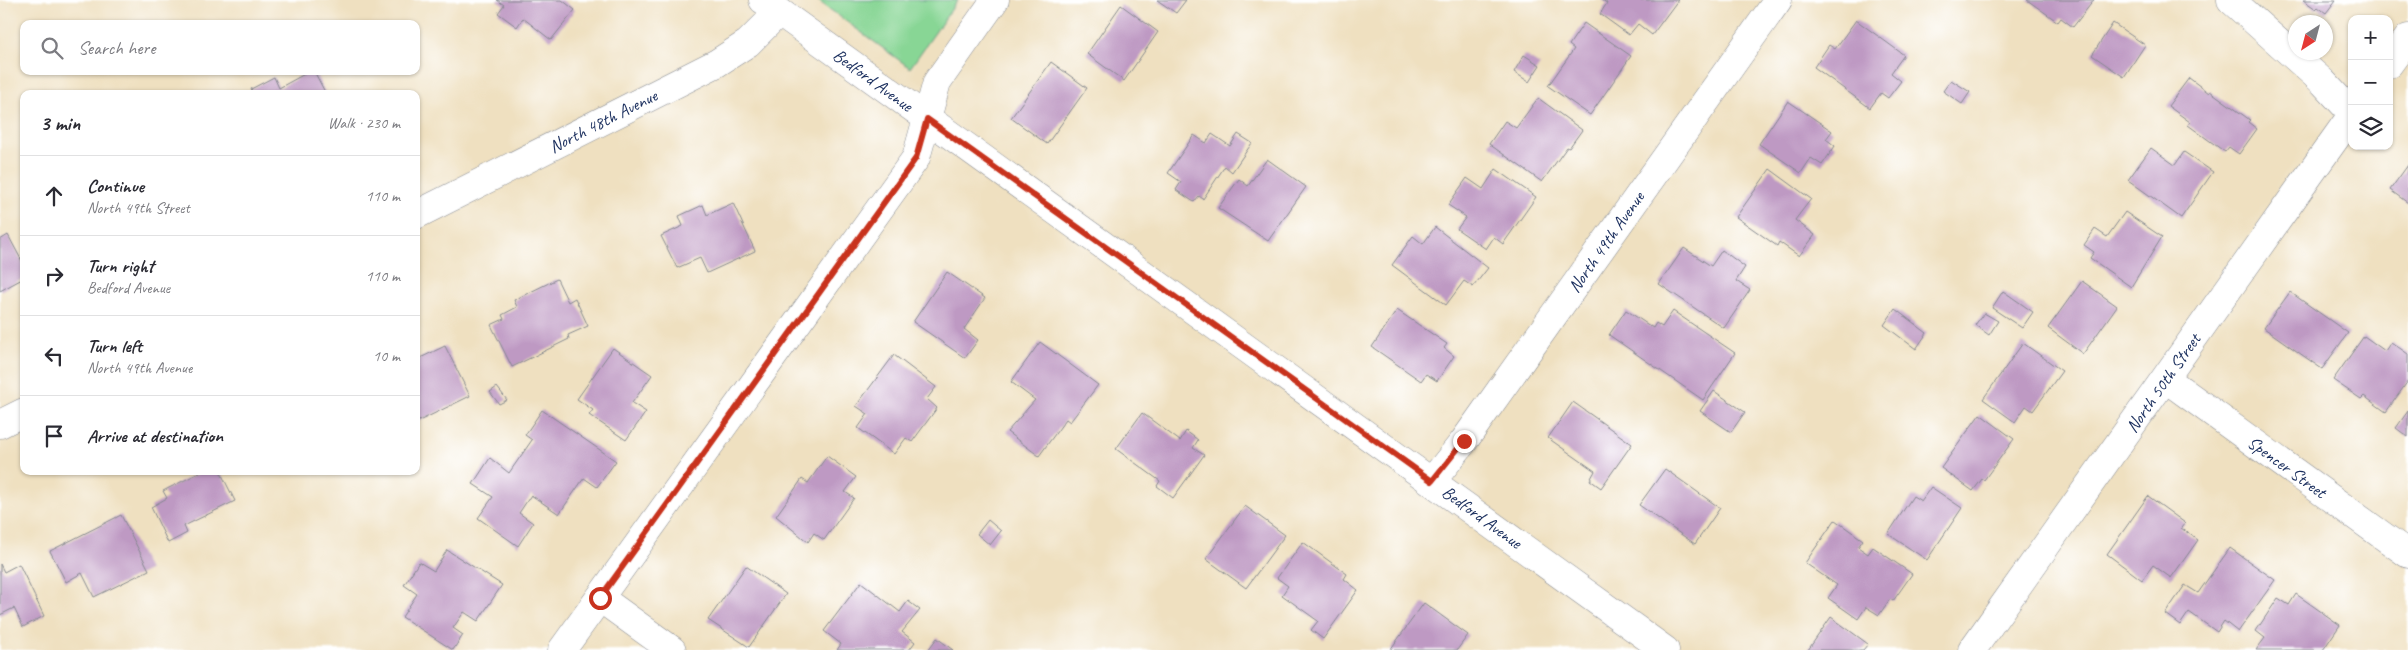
<!DOCTYPE html>
<meta charset="utf-8">
<style>
:root{--surface:#fff;--page:#f2f2f3;--text:#2b2b33;--muted:#7c7c81;--line:#e1e1e2}
body{margin:0;font-family:Caveat,sans-serif;background:var(--page);color:var(--text)}
.controls{position:absolute;right:15px;top:15px;display:grid;overflow:hidden;border-radius:10px;box-shadow:0 1px 4px #0004}
.controls button{width:45px;height:45px;display:grid;place-items:center;padding:0;border:0;border-bottom:1px solid var(--line);background:var(--surface);color:var(--text);font:25px sans-serif}
.compass{position:absolute;left:2288px;top:15px;width:45px;height:45px;border-radius:50%;background:var(--surface);box-shadow:0 1px 4px #0004;rotate:216deg}
.stop{position:absolute;width:15px;height:15px;margin:-11px;border:4px solid #c8321e;border-radius:50%;background:#fff}
.stop.end{background:#c8321e;border-color:#fff;box-shadow:0 1px 5px #0008}
.list{margin:0;padding:0;list-style:none}
h2{display:flex;justify-content:space-between;align-items:center;height:65px;margin:0;padding:0 20px;font-size:21px}
h2 small{font-size:16px;font-weight:400;color:var(--muted)}
.list li{display:grid;grid-template-columns:32px 1fr auto;gap:15px;align-items:center;box-sizing:border-box;height:80px;padding:0 20px;border-top:1px solid var(--line)}
.list b{display:block;font-size:19px;white-space:nowrap}
.list p{margin:0;font-size:16px;white-space:nowrap;color:var(--muted)}
.list em{font-size:16px;font-style:normal;color:var(--muted)}
.icon{flex:none;width:28px;height:28px;fill:none;stroke:currentColor;stroke-width:2;stroke-linecap:round;stroke-linejoin:round}
.map{position:relative;flex:none;width:2408px;height:650px;overflow:hidden}
.search{position:absolute;background:var(--surface);box-shadow:0 1px 4px #0004;left:20px;top:20px;width:400px;height:55px;display:flex;align-items:center;gap:12px;box-sizing:border-box;padding:0 18px;border-radius:10px;color:var(--muted);font-size:19px}
.panel{position:absolute;background:var(--surface);box-shadow:0 1px 4px #0004;left:20px;top:90px;width:400px;height:385px;border-radius:10px}
.map>svg:first-child{display:block}
</style>
<div class="map">
<svg width="2408" height="650" viewBox="0 0 2408 650">
<rect width="100%" height="100%" fill="#fff"/>
<filter id="ink" filterUnits="userSpaceOnUse"><feTurbulence type="fractalNoise" baseFrequency=".02" numOctaves="2"/><feDisplacementMap in="SourceGraphic" scale="10" xChannelSelector="R" yChannelSelector="G"/><feConvolveMatrix kernelMatrix="1 2 1 2 8 2 1 2 1" color-interpolation-filters="sRGB"/></filter>
<filter id="wash" filterUnits="userSpaceOnUse"><feTurbulence type="fractalNoise" baseFrequency=".0096" numOctaves="4" result="noise"/><feDisplacementMap in="SourceGraphic" scale="20" xChannelSelector="R" yChannelSelector="G"/><feGaussianBlur stdDeviation="1.12" result="paint"/><feColorMatrix in="noise" values="0 0 0 0 0 0 0 0 0 0 0 0 0 0 0 0 0 1.4 0 .05"/><feComposite in="paint" operator="in"/></filter>
<g filter="url(#wash)">
<rect width="100%" height="100%" fill="#efe0c0"/>
<!-- green -->
<path fill="#88d695" stroke="#52827a" d="M817 0H958L910 68Z"/>
<g id="blocks">
<!-- building -->
<g fill="#be99c3">
<path d="M497 0H562L575 10 551 40 523 18 517 27 498 13 504 5Z"/>
<path d="M1157 0H1186L1176 13Z"/>
<path d="M1602 0H1678L1652 35 1638 24 1629 35 1600 14 1607 3Z"/>
<path d="M2027 0H2094L2073 27 2061 18 2058 22Z"/>
<path d="M2303 0H2336L2326 13 2318 7 2316 9Z"/>
<path d="M1121 5 1158 32 1124 81 1087 54Z"/>
<path d="M1856 20 1904 55 1891 73 1901 81 1888 98 1881 93 1870 108 1814 67 1829 45 1835 49Z"/>
<path d="M1584 23 1631 56 1590 115 1548 86 1574 49 1569 45Z"/>
<path d="M2113 23 2145 45 2124 77 2092 55Z"/>
<path d="M1524 55 1540 65 1529 82 1514 72Z"/>
<path d="M1051 62 1087 88 1047 144 1011 118Z"/>
<path d="M310 71H314L326 94H253L251 89 274 77 279 88Z"/>
<path d="M2189 78 2209 93 2210 91 2250 120 2248 122 2257 129 2239 154 2229 147 2225 152 2188 125 2190 122 2168 106Z"/>
<path d="M1951 80 1970 92 1962 104 1943 91Z"/>
<path d="M1538 98 1582 130 1569 148 1567 147 1542 182 1489 144 1505 121 1516 128Z"/>
<path d="M1788 101 1832 131 1826 139 1835 146 1822 165 1811 158 1801 173 1759 144Z"/>
<path d="M1212 134 1230 146 1238 134 1252 143 1232 172 1225 166 1203 199 1199 196 1194 202 1176 190 1181 182 1168 173 1194 135 1206 143Z"/>
<path d="M2151 148 2175 165 2184 152 2213 172 2181 218 2128 180Z"/>
<path d="M1267 159 1306 187 1268 241 1218 208 1239 179 1248 186Z"/>
<path d="M2408 165V203L2390 190Z"/>
<path d="M1496 169 1536 197 1503 244 1494 237 1486 249 1457 229 1466 217 1448 205 1467 178 1483 189Z"/>
<path d="M1770 169 1811 199 1795 220 1815 235 1799 256 1779 242 1777 246 1736 217Z"/>
<path d="M733 203 755 251 707 273 700 258 677 268 661 236 683 226 679 216 703 205 707 215Z"/>
<path d="M2125 212 2162 237 2131 287 2090 258 2094 252 2084 245 2095 229 2107 237Z"/>
<path d="M1435 227 1488 268 1473 287 1464 281 1446 305 1392 265 1413 236 1423 244Z"/>
<path d="M8 235 24 265V278L0 291V240Z"/>
<path d="M1684 248 1711 266 1722 250 1745 267 1736 281 1750 290 1724 328 1659 284Z"/>
<path d="M947 272 985 298 964 329 978 340 965 358 913 322Z"/>
<path d="M557 279 568 302 575 298 588 326 568 335 569 339 512 367 491 325 504 319 502 315 517 307 514 300Z"/>
<path d="M2082 281 2117 306 2083 354 2048 328Z"/>
<path d="M2003 291 2033 312 2022 328 1992 308Z"/>
<path d="M2290 292 2348 333 2322 369 2264 328Z"/>
<path d="M1895 309 1927 333 1916 349 1884 325Z"/>
<path d="M1397 310 1447 344 1444 348 1454 356 1437 381 1426 374 1421 381 1372 347Z"/>
<path d="M1626 310 1653 328 1656 323 1662 327 1673 311 1735 353 1703 400 1609 335Z"/>
<path d="M1984 313 1998 321 1989 335 1975 325Z"/>
<path d="M2364 336 2385 351 2391 342 2408 354V381L2386 412 2364 396 2361 399 2333 380Z"/>
<path d="M1040 342 1098 385 1070 422 1066 419 1039 456 1007 432 1035 400 1011 382Z"/>
<path d="M2023 343 2062 371 2033 411 2026 406 2015 422 1983 399Z"/>
<path d="M445 346 470 396 417 422 416 360Z"/>
<path d="M613 348 652 375 632 403 646 412 626 440 589 415 593 410 577 399Z"/>
<path d="M894 355 936 387 927 399 937 408 912 442 906 438 894 454 858 428 868 414 856 406Z"/>
<path d="M497 387 507 400 499 404 490 392Z"/>
<path d="M1714 391 1745 412 1731 432 1700 411Z"/>
<path d="M1573 402 1632 444 1601 488 1590 480 1595 471 1548 438Z"/>
<path d="M542 410 616 461 597 487 584 478 559 514 531 495 519 513 533 523 518 546 478 518 493 497 473 484 490 458 509 473 532 440 525 435Z"/>
<path d="M2408 411V437L2396 428Z"/>
<path d="M1142 413 1180 441 1186 431 1198 440 1193 448 1204 455 1173 498 1157 486 1160 481 1116 449Z"/>
<path d="M1980 414 2014 439 1984 480 1982 479 1973 491 1941 468Z"/>
<path d="M827 456 856 477 845 492 854 498 824 540 814 533 808 542 776 516 802 479 808 483Z"/>
<path d="M1665 469 1720 508 1695 544 1639 505Z"/>
<path d="M203 471H220L235 501 184 526 187 533 168 543 151 507 167 498 163 491Z"/>
<path d="M1931 487 1962 508 1927 560 1888 534 1913 496 1921 501Z"/>
<path d="M2148 496 2185 523 2181 528 2198 540 2171 578 2153 565 2142 580 2107 554Z"/>
<path d="M1245 506 1285 535 1246 588 1206 559Z"/>
<path d="M121 515 149 570 94 597 82 573 66 582 50 551Z"/>
<path d="M988 520 1001 531 990 545 977 534Z"/>
<path d="M1835 520 1863 540 1858 547 1868 554 1873 547 1912 574 1893 601 1890 599 1879 615 1866 607 1858 619 1828 598 1837 585 1805 563Z"/>
<path d="M1303 542 1347 574 1344 579 1358 590 1323 639 1311 630 1318 621 1282 595 1288 586 1277 578Z"/>
<path d="M2230 548 2275 580 2238 632 2224 621 2217 632 2189 612 2180 625 2165 614 2185 585 2198 593Z"/>
<path d="M447 550 502 585 478 621 464 612 453 628 463 635 453 650 402 617 417 594 404 585 419 562 434 571Z"/>
<path d="M0 564 4 572 19 564 44 616 23 627 14 608 0 615Z"/>
<path d="M746 566 786 594 749 647 708 620Z"/>
<path d="M861 582 900 612 908 601 920 610 902 632 915 642 909 650H837L841 644 824 631Z"/>
<path d="M2296 594 2340 625 2323 650H2256L2265 638 2256 631 2278 598 2289 605Z"/>
<path d="M1424 603 1468 635 1457 650H1390Z"/>
<path d="M1831 617 1868 644 1863 650H1808Z"/>
<path d="M937 638 953 650H928Z"/>
</g>
</g>
</g>
<g filter="url(#ink)">
<use href="#blocks" fill-opacity="0" stroke="#85888f" stroke-width="1"/>
<g fill="none" stroke-linecap="round" stroke-linejoin="round">
<!-- minor casing -->
<g stroke="#85888f" stroke-width="29">
<g id="minor">
<path d="M2231 0 2323 82 2352 113"/>
<path d="M2389 64 2408 38"/>
<path d="M416 215 717 63 748 43 779 12"/>
<path d="M2166 379 2408 554"/>
<path d="M0 424 24 412"/>
<path d="M1432 481 1464 441 1778 0"/>
<path d="M600 598 672 650"/>
<path d="M562 650 916 158 937 82 995 0"/>
<path d="M1972 650 2352 115"/>
</g>
</g>
<!-- tertiary casing -->
<g stroke="#85888f" stroke-width="29">
<path id="tertiary" d="M763 0 1665 650"/>
</g>
<!-- minor -->
<use href="#minor" stroke="#fff" stroke-width="28"/>
<!-- tertiary -->
<use href="#tertiary" stroke="#fff" stroke-width="28"/>
</g>
</g>
<g fill="none" stroke-linecap="round" stroke-linejoin="round" filter="url(#ink)">
<!-- route -->
<path stroke="#c8321e" stroke-width="6" d="M600 598 916 158 927 119 1432 481 1464 441"/>
</g>
<g text-anchor="middle" stroke-width="4.5" stroke-linejoin="round" paint-order="stroke">
<!-- street labels -->
<g font-size="18" fill="#1b2f5e" stroke="#fff">
<text transform="translate(873 80) rotate(36)" y="6">Bedford Avenue</text>
<text transform="translate(603 121) rotate(-27)" y="6">North 48th Avenue</text>
<text transform="translate(1606 242) rotate(-55)" y="6">North 49th Avenue</text>
<text transform="translate(2163 383) rotate(-55)" y="6">North 50th Street</text>
<text transform="translate(2287 467) rotate(36)" y="6">Spencer Street</text>
<text transform="translate(1482 517) rotate(36)" y="6">Bedford Avenue</text>
</g>
</g>
</svg>
<div class="controls">
<button>+</button>
<button>−</button>
<button><svg class="icon" aria-label="layers" viewBox="0 0 24 24"><path d="M12 4l9 5-9 5-9-5zM3 14l9 5 9-5"/></svg></button>
</div>
<svg class="compass" viewBox="-18 -18 36 36"><path d="M0-13l5 13h-10z" fill="#e53935"/><path d="M0 13l5-13h-10z" fill="#7c7c81"/></svg>
<div class="stop" style="left:600px;top:598px"></div>
<div class="stop end" style="left:1464px;top:441px"></div>
<div class="search"><svg class="icon" aria-label="search" viewBox="0 0 24 24"><circle cx="10" cy="10" r="6"/><path d="M15 15l6 6"/></svg>Search here</div>
<section class="panel">
<h2>3 min<small>Walk · 230 m</small></h2>
<ul class="list">
<li><svg class="icon" aria-label="ahead" viewBox="0 0 24 24"><path d="M12 20V5M6 11l6-6 6 6"/></svg><div><b>Continue</b><p>North 49th Street</p></div><em>110 m</em></li>
<li><svg class="icon" aria-label="right" viewBox="0 0 24 24"><path d="M7 20v-9h11M14 6l5 5-5 5"/></svg><div><b>Turn right</b><p>Bedford Avenue</p></div><em>110 m</em></li>
<li><svg class="icon" aria-label="left" viewBox="0 0 24 24"><path d="M17 20v-9H6M10 6l-5 5 5 5"/></svg><div><b>Turn left</b><p>North 49th Avenue</p></div><em>10 m</em></li>
<li><svg class="icon" aria-label="arrive" viewBox="0 0 24 24"><path d="M6 21V4h12l-3 4 3 4H6"/></svg><div><b>Arrive at destination</b></div></li>
</ul>
</section>
</div>
